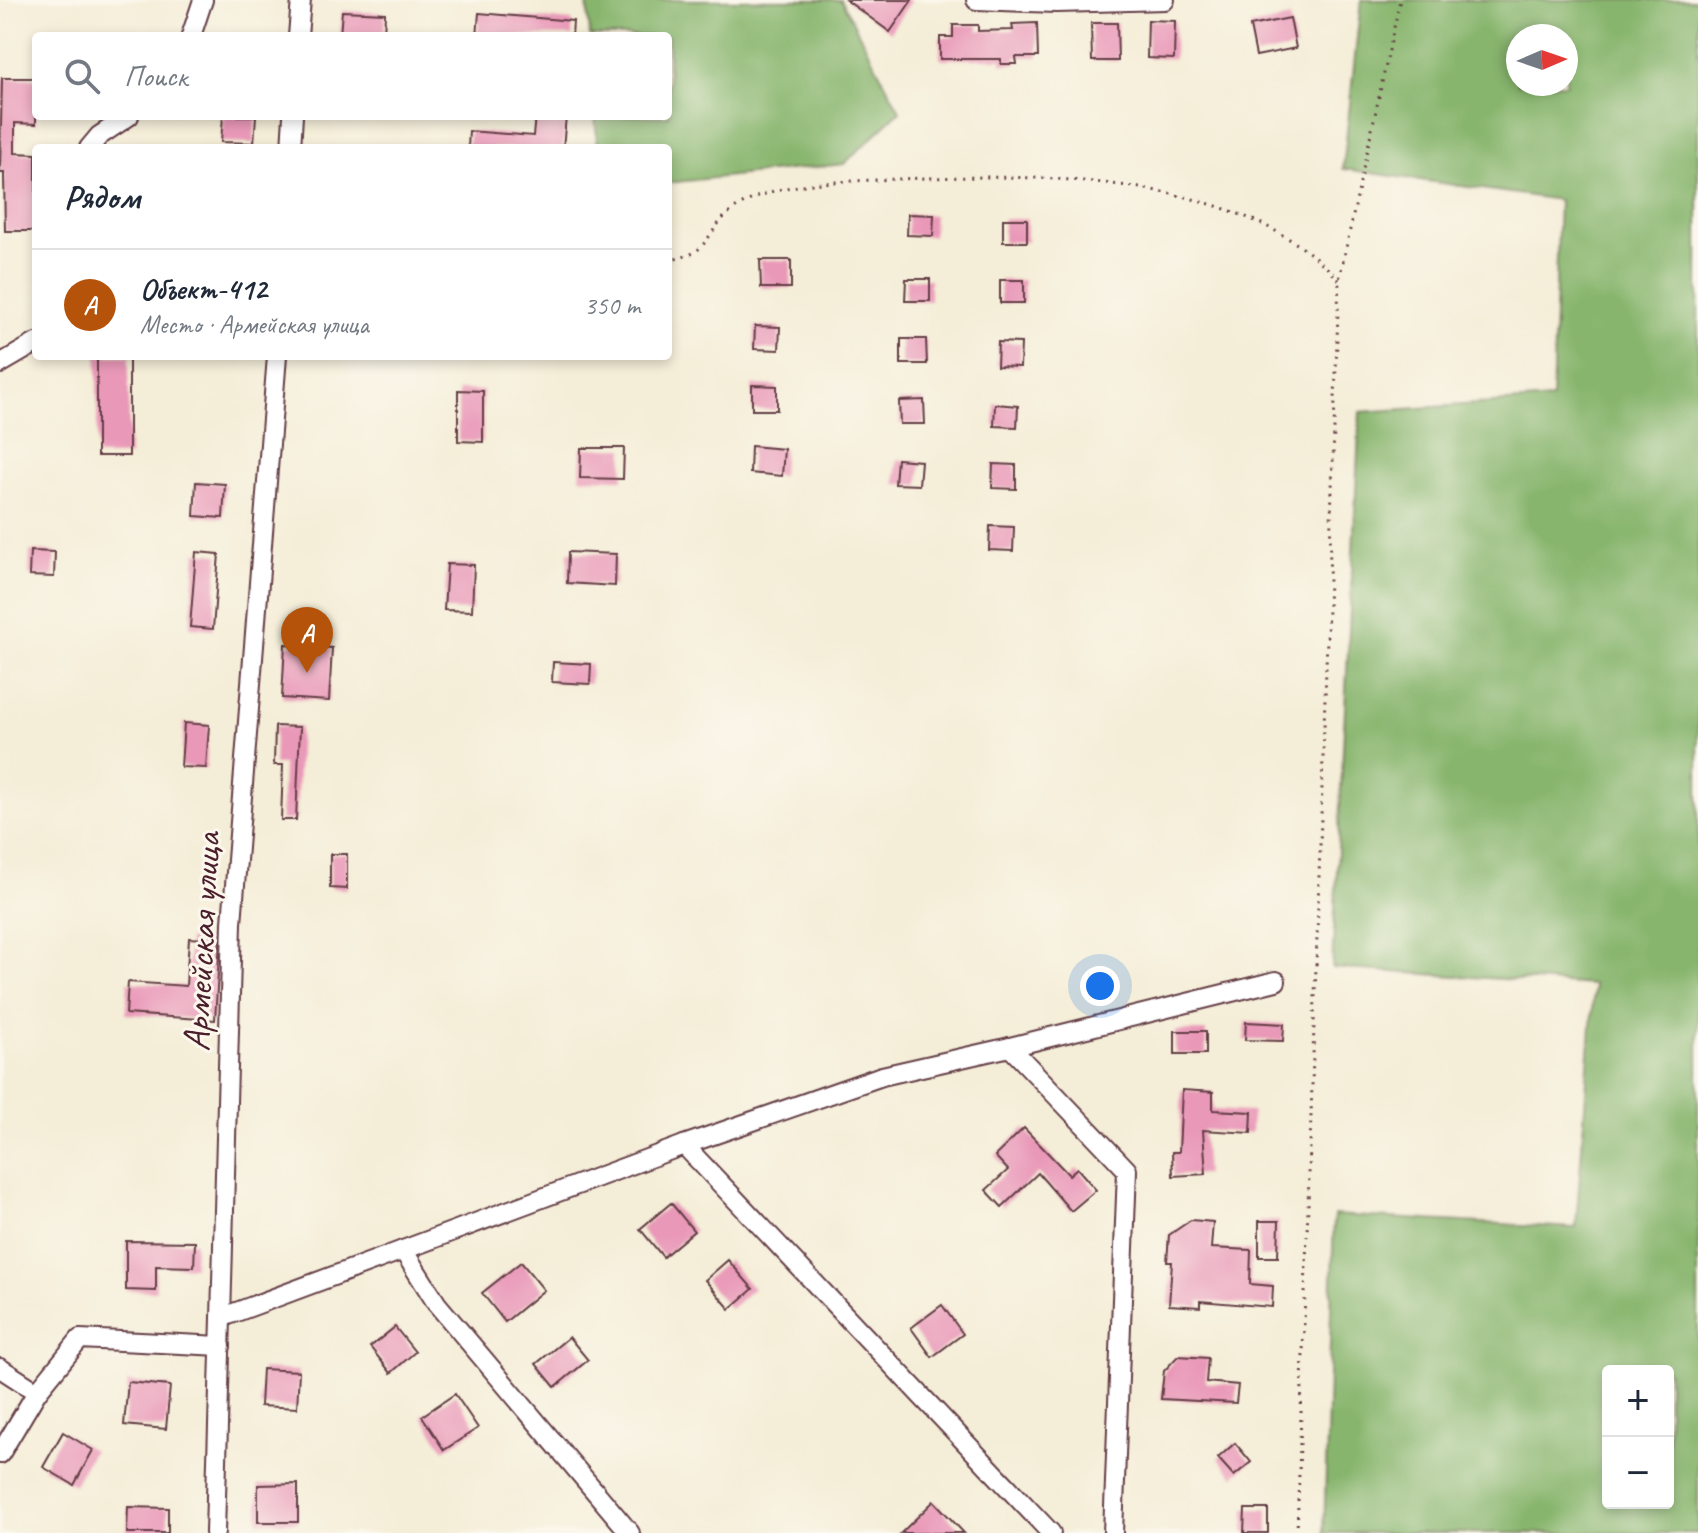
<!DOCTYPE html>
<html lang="ru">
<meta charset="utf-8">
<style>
:root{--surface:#fff;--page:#f2f2f3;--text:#1f2937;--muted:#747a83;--line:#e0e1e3;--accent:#b45309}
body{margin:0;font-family:Caveat,sans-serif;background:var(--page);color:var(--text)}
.controls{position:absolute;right:24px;bottom:24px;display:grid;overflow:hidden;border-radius:8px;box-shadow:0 4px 12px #0003}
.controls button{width:72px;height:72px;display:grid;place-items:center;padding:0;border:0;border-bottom:2px solid var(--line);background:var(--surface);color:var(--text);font:40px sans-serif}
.compass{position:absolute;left:1506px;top:24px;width:72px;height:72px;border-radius:50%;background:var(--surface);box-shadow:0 4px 12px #0003;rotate:88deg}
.you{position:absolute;left:1100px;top:986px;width:28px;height:28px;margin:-20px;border:6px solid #fff;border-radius:50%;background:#1a73e8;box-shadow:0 0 0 12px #1a73e833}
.badge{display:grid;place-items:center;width:52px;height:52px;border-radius:50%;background:var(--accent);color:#fff;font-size:26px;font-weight:700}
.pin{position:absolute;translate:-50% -66px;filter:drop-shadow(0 2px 4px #0008)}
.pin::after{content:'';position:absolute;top:42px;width:28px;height:24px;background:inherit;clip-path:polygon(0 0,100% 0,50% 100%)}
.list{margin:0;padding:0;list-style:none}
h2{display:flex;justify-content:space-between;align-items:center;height:104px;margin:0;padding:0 32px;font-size:34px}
h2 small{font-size:26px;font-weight:400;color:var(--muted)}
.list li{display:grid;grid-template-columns:52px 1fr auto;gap:24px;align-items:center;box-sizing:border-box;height:112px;padding:0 32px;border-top:2px solid var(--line)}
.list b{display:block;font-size:30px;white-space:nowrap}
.list p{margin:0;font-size:26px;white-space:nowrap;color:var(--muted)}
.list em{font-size:26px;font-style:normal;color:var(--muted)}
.icon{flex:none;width:44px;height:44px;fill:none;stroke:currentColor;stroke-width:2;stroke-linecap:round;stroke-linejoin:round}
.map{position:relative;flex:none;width:1698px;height:1533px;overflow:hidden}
.search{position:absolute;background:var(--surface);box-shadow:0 4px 12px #0003;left:32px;top:32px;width:640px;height:88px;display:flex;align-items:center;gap:20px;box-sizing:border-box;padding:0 28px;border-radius:8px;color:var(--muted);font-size:30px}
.panel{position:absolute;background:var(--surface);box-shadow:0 4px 12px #0003;left:32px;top:144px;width:640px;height:216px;border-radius:8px}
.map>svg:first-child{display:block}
</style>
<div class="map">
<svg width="1698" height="1533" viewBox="0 0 1698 1533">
<rect width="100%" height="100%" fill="#fbf7ec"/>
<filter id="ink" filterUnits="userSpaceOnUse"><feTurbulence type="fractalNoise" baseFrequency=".0125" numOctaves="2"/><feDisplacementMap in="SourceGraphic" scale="16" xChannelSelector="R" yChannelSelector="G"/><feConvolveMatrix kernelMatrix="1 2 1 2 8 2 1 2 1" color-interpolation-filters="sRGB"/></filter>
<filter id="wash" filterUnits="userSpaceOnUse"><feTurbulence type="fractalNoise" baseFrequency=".006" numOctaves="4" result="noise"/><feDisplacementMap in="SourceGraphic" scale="32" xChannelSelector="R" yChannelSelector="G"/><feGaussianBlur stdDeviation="1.8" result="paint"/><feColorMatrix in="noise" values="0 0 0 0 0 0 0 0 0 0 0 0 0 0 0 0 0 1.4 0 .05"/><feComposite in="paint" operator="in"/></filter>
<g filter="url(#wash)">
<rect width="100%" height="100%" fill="#f4edd7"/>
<!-- forest -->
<g fill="#87b56d" stroke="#686a4c" stroke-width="2" fill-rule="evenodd">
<path d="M587 0H841L900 111 844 164 668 183V148H598L595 116H668V36H590Z"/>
<path d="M1361 0H1698V1533H1324L1334 1215 1576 1228 1594 985 1332 968 1360 412 1552 399 1559 200 1343 169ZM1518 36H1566V84H1518ZM1608 1371H1668V1503H1608Z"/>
</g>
<g id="blocks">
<!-- building -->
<g fill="#e998b8">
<path d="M846 0H912L890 32Z"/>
<path d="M342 11 385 13 384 36H340Z"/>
<path d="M479 13 573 21 572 36H477Z"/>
<path d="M1290 18 1296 48 1256 56 1250 26Z"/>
<path d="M1148 20 1175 21 1174 59 1147 58Z"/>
<path d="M1037 23 1038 57H1016L1017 64H1001V59H940V37H953V25H978V31L1013 30 1012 24Z"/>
<path d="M1091 23H1117L1118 61H1092Z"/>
<path d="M2 78H36V124L15 123V153L36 154V231H5L4 173H0Z"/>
<path d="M223 116H256L254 143 221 142Z"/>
<path d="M535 116H566L563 148H468L469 131 533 136Z"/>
<path d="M908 214 934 215 933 236 907 235Z"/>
<rect x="1003" y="219" width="24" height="23"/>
<path d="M760 260H791V288H761Z"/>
<path d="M906 279H930V301H905Z"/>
<rect x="1000" y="280" width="24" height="23"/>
<path d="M755 326 780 327 779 350 754 349Z"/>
<path d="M901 339H926L927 364H901Z"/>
<path d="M998 342 1021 343 1020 367 997 366Z"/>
<rect x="97" y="356" width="32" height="100"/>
<path d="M752 385 777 386V410H752Z"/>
<path d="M458 390 483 391V442L458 441Z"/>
<path d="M924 400 925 424H900L899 401Z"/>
<path d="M995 404 1018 406 1017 427 994 426Z"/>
<path d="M751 446 784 449 782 476 750 473Z"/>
<path d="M581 448H624L623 479 580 478Z"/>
<path d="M897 459 921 461 919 485 895 484Z"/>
<path d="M993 464 1016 465V489L992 488Z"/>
<path d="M196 482 225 484 223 518 194 516Z"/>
<path d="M990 526 1014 527 1013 551 989 550Z"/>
<path d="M30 551 55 552 54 577 29 576Z"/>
<path d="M196 552 219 554 213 629 190 627Z"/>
<path d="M568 552 616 554 615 586 567 583Z"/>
<path d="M447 564 474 565 472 611 444 610Z"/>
<path d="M285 644 332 648 329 701 282 698Z"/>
<path d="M553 662 591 664 590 684 552 682Z"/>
<path d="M184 723 209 725 206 768 181 767Z"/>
<path d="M275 726 300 727 296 820H281L283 765H274Z"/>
<path d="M330 854H347V889L330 888Z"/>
<path d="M189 938 220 940 215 1020 126 1014 128 982 186 986Z"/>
<path d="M1246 1022 1284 1024 1283 1041 1245 1040Z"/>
<rect x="1175" y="1031" width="31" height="23"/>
<path d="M1182 1090 1213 1092V1110L1252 1112 1251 1133 1203 1130 1206 1174 1173 1176 1172 1152H1179Z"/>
<path d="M1024 1128 1069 1175 1077 1168 1096 1190 1071 1211 1038 1173 1002 1207 986 1190 1008 1170 995 1156Z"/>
<path d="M671 1203 694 1231 663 1257 640 1229Z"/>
<path d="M1191 1220 1213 1222 1211 1248 1251 1250 1250 1284 1273 1286 1272 1307 1200 1301V1307L1169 1305 1172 1262H1167L1169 1235Z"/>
<path d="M1259 1221H1279L1278 1257H1259Z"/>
<path d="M126 1241 195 1242 194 1267 156 1266V1291L126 1290Z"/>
<path d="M728 1260 753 1289 730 1309 705 1280Z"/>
<path d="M521 1262 544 1290 505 1322 482 1293Z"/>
<path d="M942 1305 963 1334 932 1357 911 1328Z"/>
<path d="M395 1327 415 1352 391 1373 370 1347Z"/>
<path d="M569 1337 588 1360 555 1387 536 1364Z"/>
<path d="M1178 1356 1208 1358 1206 1382 1238 1385 1236 1403 1161 1399 1164 1371Z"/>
<path d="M262 1369 299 1371 297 1408 260 1406Z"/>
<path d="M128 1382 170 1386 166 1429 124 1425Z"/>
<path d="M455 1394 478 1428 444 1450 422 1416Z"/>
<path d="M63 1432 93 1450 74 1485 43 1467Z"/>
<path d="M1235 1443 1251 1462 1234 1476 1218 1458Z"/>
<path d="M298 1484V1522H258V1485Z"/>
<path d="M934 1501 964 1533H901Z"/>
<path d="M128 1507 168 1508V1533H127Z"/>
<path d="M1245 1509H1268V1533H1244Z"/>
</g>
</g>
</g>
<g filter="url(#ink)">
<use href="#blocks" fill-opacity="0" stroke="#643e45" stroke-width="2"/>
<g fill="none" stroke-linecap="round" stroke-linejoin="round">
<!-- minor casing -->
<g stroke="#643e45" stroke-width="22">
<g id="minor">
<path d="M976 0 1057 3 1165 0"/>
<path d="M191 36 203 0"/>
<path d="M298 36 301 0"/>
<path d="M89 148 99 136 129 116"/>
<path d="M291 148 293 116"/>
<path d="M0 364 36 343"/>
<path d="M1010 1047 1276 981"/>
<path d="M684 1145 882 1076 1010 1047 1127 1170 1113 1533"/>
<path d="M403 1250 684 1145 1051 1533"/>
<path d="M223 1317 403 1250 437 1304 630 1533"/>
<path d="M0 1368 37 1392 0 1454"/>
<path d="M37 1392 80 1339 221 1346"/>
<path d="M215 1533 232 923 277 356"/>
</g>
</g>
<!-- path -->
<g stroke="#643e45" stroke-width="3" stroke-dasharray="2 6" stroke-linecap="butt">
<path d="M668 261C675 259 684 257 691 254 707 247 714 224 728 214 737 206 753 198 765 194 798 181 861 181 897 179 1034 174 1240 171 1339 280"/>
<path d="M1297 1533 1339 280 1400 0"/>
</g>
<!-- minor -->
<use href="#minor" stroke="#fff" stroke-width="18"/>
</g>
</g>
<g text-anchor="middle" stroke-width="6" stroke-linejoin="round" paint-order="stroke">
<!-- street labels -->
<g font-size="38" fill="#4a1f2b" stroke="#fbf7ec">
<text transform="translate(201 942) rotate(-87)" y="13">Армейская улица</text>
</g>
</g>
</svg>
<div class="controls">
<button>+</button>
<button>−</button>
</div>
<svg class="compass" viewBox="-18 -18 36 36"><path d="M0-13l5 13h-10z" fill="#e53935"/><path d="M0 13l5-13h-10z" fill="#747a83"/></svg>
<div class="you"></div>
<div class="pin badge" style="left:307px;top:673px">A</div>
<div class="search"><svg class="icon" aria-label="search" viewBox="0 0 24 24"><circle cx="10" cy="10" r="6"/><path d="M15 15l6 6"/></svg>Поиск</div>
<section class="panel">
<h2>Рядом<small></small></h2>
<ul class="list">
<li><span class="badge">A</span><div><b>Объект-412</b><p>Место · Армейская улица</p></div><em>350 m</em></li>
</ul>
</section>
</div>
